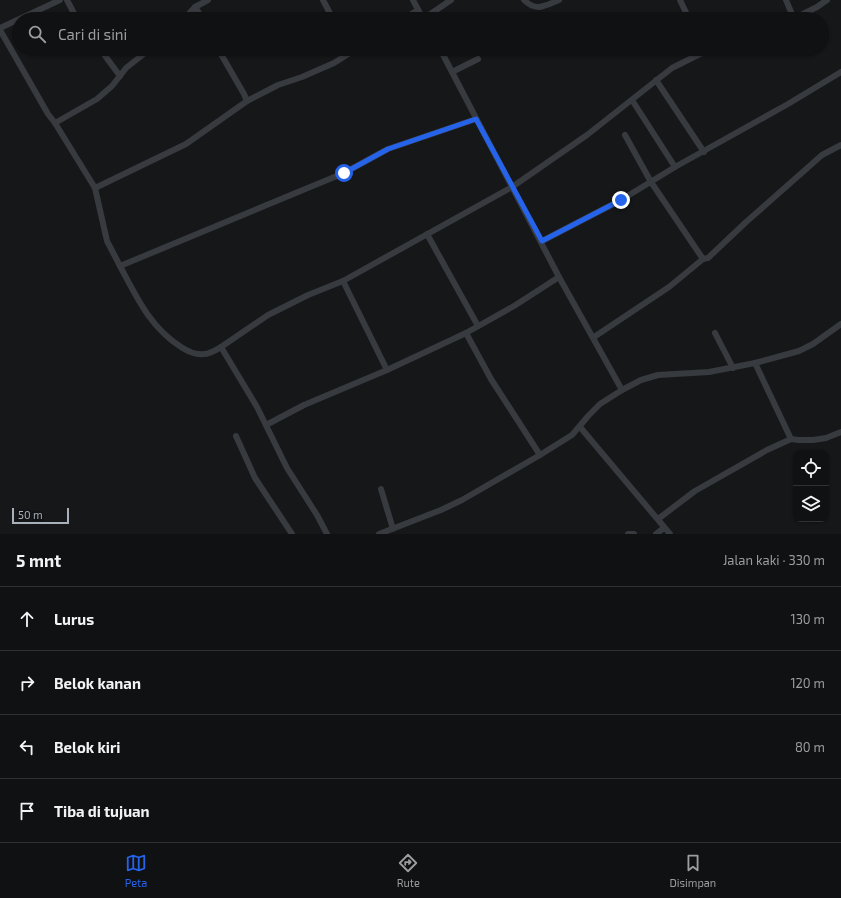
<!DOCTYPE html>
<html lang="id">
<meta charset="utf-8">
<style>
:root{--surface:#101113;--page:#191a1c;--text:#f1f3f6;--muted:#9c9da0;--line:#303133;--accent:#2563eb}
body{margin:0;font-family:"Exo 2",sans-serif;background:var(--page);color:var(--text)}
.controls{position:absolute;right:12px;bottom:12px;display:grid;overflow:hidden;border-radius:8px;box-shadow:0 1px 3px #0004}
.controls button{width:36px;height:36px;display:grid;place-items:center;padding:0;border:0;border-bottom:1px solid var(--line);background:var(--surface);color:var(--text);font:20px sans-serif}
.scale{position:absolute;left:12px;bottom:10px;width:57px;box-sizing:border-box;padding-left:4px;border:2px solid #a8b1b9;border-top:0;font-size:11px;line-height:14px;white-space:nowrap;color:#a8b1b9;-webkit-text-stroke:3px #111214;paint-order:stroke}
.stop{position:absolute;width:12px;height:12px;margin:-9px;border:3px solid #2563eb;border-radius:50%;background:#fff}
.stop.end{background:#2563eb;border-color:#fff;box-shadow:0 1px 4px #0008}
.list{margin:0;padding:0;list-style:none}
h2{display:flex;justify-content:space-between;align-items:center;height:52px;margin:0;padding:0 16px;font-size:17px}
h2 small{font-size:13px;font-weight:400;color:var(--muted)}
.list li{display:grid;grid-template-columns:26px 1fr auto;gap:12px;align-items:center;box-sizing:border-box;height:64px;padding:0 16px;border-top:1px solid var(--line)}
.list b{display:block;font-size:15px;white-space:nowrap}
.list em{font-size:13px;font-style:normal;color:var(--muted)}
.icon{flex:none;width:22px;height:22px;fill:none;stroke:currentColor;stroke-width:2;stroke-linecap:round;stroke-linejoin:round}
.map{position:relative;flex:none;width:841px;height:534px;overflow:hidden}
.search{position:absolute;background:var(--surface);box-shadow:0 1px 3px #0004;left:12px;right:12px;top:12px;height:44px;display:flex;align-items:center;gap:10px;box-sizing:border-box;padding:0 14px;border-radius:22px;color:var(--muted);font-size:15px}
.sheet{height:308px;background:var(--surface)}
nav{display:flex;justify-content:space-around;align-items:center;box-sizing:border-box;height:56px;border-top:1px solid var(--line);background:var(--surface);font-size:11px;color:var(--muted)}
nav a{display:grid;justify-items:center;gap:2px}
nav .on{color:var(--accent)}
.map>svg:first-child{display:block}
</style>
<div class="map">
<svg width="841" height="534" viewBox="0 0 841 534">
<rect width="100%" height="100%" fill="#161719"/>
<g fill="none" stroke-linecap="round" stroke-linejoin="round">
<!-- street -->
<g stroke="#373a3e" stroke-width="6">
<path d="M67 0 77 19"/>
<path d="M323 0 333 19"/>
<path d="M413 0 423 19"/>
<path d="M524 0C536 12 545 6 559 0"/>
<path d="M680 0 689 19"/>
<path d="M786 0 794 19"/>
<path d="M195 7 203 19"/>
<path d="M184 19 195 7 208 0"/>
<path d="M403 19 418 10"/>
<path d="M423 19 451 0"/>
<path d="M793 19 817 7 827 0"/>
<path d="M0 28 60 0"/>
<path d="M0 30 48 114 55 123 95 188 107 241 120 266"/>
<path d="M100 49 120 76"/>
<path d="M218 49 244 94 247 101"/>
<path d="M440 49 559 277 622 390"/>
<path d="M452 72 478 59"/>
<path d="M656 80 704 152"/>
<path d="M632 100 675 167"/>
<path d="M55 123 97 99 112 86 126 68 150 49"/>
<path d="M625 135 651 182 703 259"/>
<path d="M95 188 186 144 247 101 278 85 302 77 334 63 356 49"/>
<path d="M427 234 478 326"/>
<path d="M542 241 621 200 675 167 788 104 841 72"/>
<path d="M343 281 387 370"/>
<path d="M466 333 491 379 540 455"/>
<path d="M715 333 733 368"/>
<path d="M594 337 669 287 703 259 708 258 745 223 822 155 841 145"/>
<path d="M221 347C216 350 210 354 204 354 196 355 187 351 181 347 150 327 137 298 120 266L344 173 388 149 476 119"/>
<path d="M755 363 791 439"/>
<path d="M266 425 304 405 387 370 466 333 514 306 559 277"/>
<path d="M580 427 670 534"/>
<path d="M236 436 255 478 292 534"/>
<path d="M381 489 393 529"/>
<path d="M658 519 695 491 767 450 791 439 799 440H813L826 438 841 432"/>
<path d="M327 534 317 515 287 468 257 407 221 347 268 315 308 295 343 281 512 187 587 135 672 68 710 49"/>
<path d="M379 534 441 510 462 500 540 455 572 435 589 415 600 404 622 390 641 380 658 375 709 372 755 363 799 351 813 344 841 324"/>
<path d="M628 534H634"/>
<path d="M656 534 664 528"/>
</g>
</g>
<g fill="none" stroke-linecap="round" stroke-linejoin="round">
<!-- route -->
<path stroke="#2563eb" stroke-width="5" d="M344 173 388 149 476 119 542 241 621 200"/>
</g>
</svg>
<div class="controls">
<button><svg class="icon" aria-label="locate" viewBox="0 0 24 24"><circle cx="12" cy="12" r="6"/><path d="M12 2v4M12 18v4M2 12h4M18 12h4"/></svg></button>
<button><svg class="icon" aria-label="layers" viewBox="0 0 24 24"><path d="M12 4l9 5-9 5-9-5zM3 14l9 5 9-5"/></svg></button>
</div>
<div class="scale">50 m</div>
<div class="stop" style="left:344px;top:173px"></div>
<div class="stop end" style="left:621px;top:200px"></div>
<div class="search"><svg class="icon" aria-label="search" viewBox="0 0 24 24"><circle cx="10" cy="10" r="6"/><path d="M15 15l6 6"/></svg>Cari di sini</div>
</div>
<section class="sheet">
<h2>5 mnt<small>Jalan kaki · 330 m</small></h2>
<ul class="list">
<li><svg class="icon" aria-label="ahead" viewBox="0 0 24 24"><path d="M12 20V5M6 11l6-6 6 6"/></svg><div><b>Lurus</b></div><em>130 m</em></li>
<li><svg class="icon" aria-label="right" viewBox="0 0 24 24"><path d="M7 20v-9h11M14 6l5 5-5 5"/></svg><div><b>Belok kanan</b></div><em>120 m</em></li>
<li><svg class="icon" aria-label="left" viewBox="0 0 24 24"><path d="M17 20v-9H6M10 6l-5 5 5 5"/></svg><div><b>Belok kiri</b></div><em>80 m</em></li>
<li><svg class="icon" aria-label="arrive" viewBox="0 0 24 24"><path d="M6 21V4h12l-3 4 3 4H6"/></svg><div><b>Tiba di tujuan</b></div></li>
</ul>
</section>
<nav>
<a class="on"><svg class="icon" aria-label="map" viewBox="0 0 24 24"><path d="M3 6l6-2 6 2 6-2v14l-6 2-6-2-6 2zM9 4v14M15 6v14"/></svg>Peta</a>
<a><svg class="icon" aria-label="directions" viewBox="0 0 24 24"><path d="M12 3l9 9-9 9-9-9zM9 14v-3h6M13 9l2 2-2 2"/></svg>Rute</a>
<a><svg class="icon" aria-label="saved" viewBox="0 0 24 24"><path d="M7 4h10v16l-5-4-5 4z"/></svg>Disimpan</a>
</nav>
